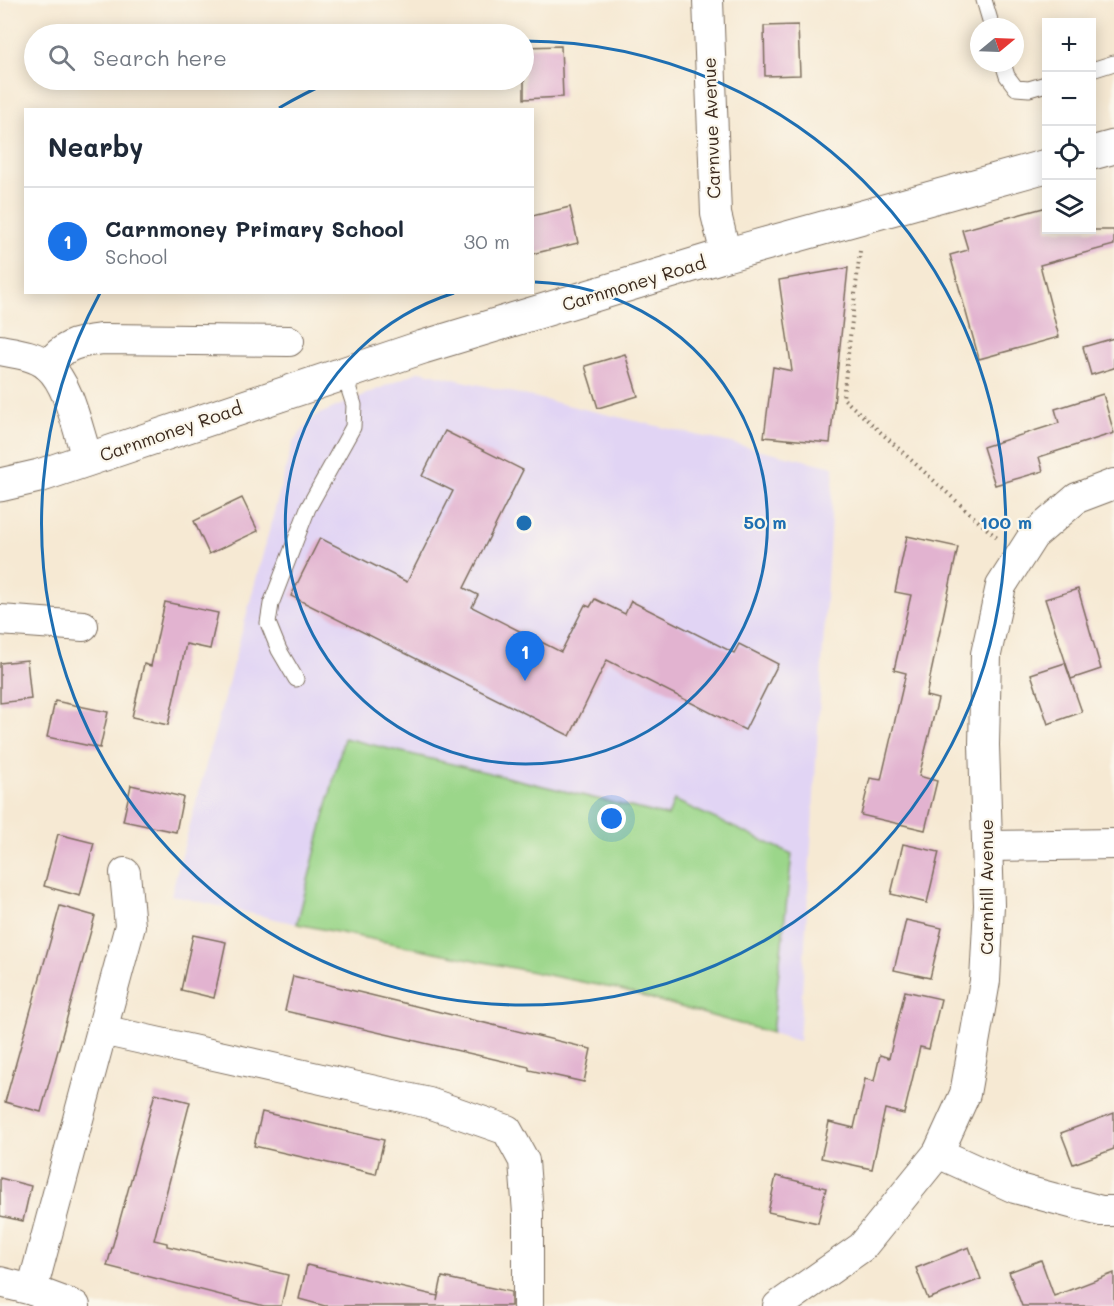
<!DOCTYPE html>
<meta charset="utf-8">
<style>
:root{--surface:#fff;--page:#f6f6f7;--text:#1f2937;--muted:#747a83;--line:#e0e1e3;--accent:#1a73e8}
body{margin:0;font-family:Mali,sans-serif;background:var(--page);color:var(--text)}
.controls{position:absolute;right:18px;top:18px;display:grid;overflow:hidden;border-radius:0px;box-shadow:0 3px 15px #0003}
.controls button{width:54px;height:54px;display:grid;place-items:center;padding:0;border:0;border-bottom:2px solid var(--line);background:var(--surface);color:var(--text);font:30px sans-serif}
.compass{position:absolute;left:970px;top:18px;width:54px;height:54px;border-radius:50%;background:var(--surface);box-shadow:0 3px 15px #0003;rotate:71deg}
.you{position:absolute;left:612px;top:819px;width:21px;height:21px;margin:-15px;border:4px solid #fff;border-radius:50%;background:#1a73e8;box-shadow:0 0 0 9px #1a73e833}
.badge{display:grid;place-items:center;width:39px;height:39px;border-radius:50%;background:var(--accent);color:#fff;font-size:20px;font-weight:700}
.pin{position:absolute;translate:-50% -50px;filter:drop-shadow(0 2px 3px #0008)}
.pin::after{content:'';position:absolute;top:32px;width:21px;height:18px;background:inherit;clip-path:polygon(0 0,100% 0,50% 100%)}
.list{margin:0;padding:0;list-style:none}
h2{display:flex;justify-content:space-between;align-items:center;height:78px;margin:0;padding:0 24px;font-size:26px}
h2 small{font-size:20px;font-weight:400;color:var(--muted)}
.list li{display:grid;grid-template-columns:39px 1fr auto;gap:18px;align-items:center;box-sizing:border-box;height:108px;padding:0 24px;border-top:2px solid var(--line)}
.list b{display:block;font-size:22px;white-space:nowrap}
.list p{margin:0;font-size:20px;white-space:nowrap;color:var(--muted)}
.list em{font-size:20px;font-style:normal;color:var(--muted)}
.icon{flex:none;width:33px;height:33px;fill:none;stroke:currentColor;stroke-width:2;stroke-linecap:round;stroke-linejoin:round}
.map{position:relative;flex:none;width:1114px;height:1306px;overflow:hidden}
.search{position:absolute;background:var(--surface);box-shadow:0 3px 15px #0003;left:24px;top:24px;width:510px;height:66px;display:flex;align-items:center;gap:15px;box-sizing:border-box;padding:0 21px;border-radius:33px;color:var(--muted);font-size:22px}
.panel{position:absolute;background:var(--surface);box-shadow:0 3px 15px #0003;left:24px;top:108px;width:510px;height:186px;border-radius:0px}
.map>svg:first-child{display:block}
</style>
<div class="map">
<svg width="1114" height="1306" viewBox="0 0 1114 1306">
<rect width="100%" height="100%" fill="#fbf7ec"/>
<filter id="ink" filterUnits="userSpaceOnUse"><feTurbulence type="fractalNoise" baseFrequency=".0167" numOctaves="2"/><feDisplacementMap in="SourceGraphic" scale="12" xChannelSelector="R" yChannelSelector="G"/><feConvolveMatrix kernelMatrix="1 2 1 2 8 2 1 2 1" color-interpolation-filters="sRGB"/></filter>
<filter id="wash" filterUnits="userSpaceOnUse"><feTurbulence type="fractalNoise" baseFrequency=".008" numOctaves="4" result="noise"/><feDisplacementMap in="SourceGraphic" scale="24" xChannelSelector="R" yChannelSelector="G"/><feGaussianBlur stdDeviation="1.35" result="paint"/><feColorMatrix in="noise" values="0 0 0 0 0 0 0 0 0 0 0 0 0 0 0 0 0 1.4 0 .05"/><feComposite in="paint" operator="in"/></filter>
<g filter="url(#wash)">
<rect width="100%" height="100%" fill="#f6e9d3"/>
<!-- built -->
<path fill="#e1d4f4" d="M420 371 834 467 799 1041 617 989 297 924 171 895 293 442 315 416Z"/>
<!-- green -->
<path fill="#9bd68a" stroke="#6b8054" stroke-width="1.5" d="M344 738 668 816 674 800 792 854 772 1033 617 989 297 924Z"/>
<g id="blocks">
<!-- building -->
<g fill="#e2b3d0">
<path d="M798 25 800 75 765 76 764 26Z"/>
<path d="M561 46 563 97 524 99V47Z"/>
<path d="M570 207 578 243 532 254V216Z"/>
<path d="M1047 207V230H1114V245L1040 265 1059 337 979 359 950 255 968 250 962 230Z"/>
<path d="M848 268 830 443 764 437 773 367 792 371 779 280Z"/>
<path d="M1114 338V368L1091 375 1083 347Z"/>
<path d="M625 354 638 396 598 408 585 366Z"/>
<path d="M1103 394 1114 433 1039 457 1043 471 995 485 983 447 1059 423 1055 409Z"/>
<path d="M445 431 523 470 464 588 478 595 472 607 561 652 585 605 590 607 595 599 625 614 631 601 734 653 739 644 778 664 745 730 607 660 570 736 291 596 320 538 407 582 453 491 422 476Z"/>
<path d="M242 498 258 531 209 554 194 521Z"/>
<path d="M907 536 958 547 926 696 938 699 919 776 937 781 925 830 861 815 870 778 881 780 906 673 894 670 911 595 895 592Z"/>
<path d="M1078 589 1101 669 1071 679 1045 599Z"/>
<path d="M165 602 218 613 210 649 186 644 168 725 132 717 144 664 151 666Z"/>
<path d="M27 660 31 699 0 703V663Z"/>
<path d="M1065 663 1082 712 1048 724 1031 674Z"/>
<path d="M55 701 108 712 100 748 47 737Z"/>
<path d="M131 785 183 797 176 832 123 821Z"/>
<path d="M58 834 94 843 80 896 44 886Z"/>
<path d="M903 844 939 852 927 903 891 894Z"/>
<path d="M60 906 95 916 41 1112 5 1102Z"/>
<path d="M906 920 942 928 930 978 894 970Z"/>
<path d="M193 935 226 942 214 998 181 990Z"/>
<path d="M293 976 591 1049 584 1082 529 1070V1067L285 1011Z"/>
<path d="M905 991 941 999 929 1049 920 1047 904 1114 885 1109 872 1169 821 1158 829 1122 854 1128 865 1079 874 1081 880 1055 889 1058Z"/>
<path d="M155 1093 190 1102 154 1240 167 1243V1246L288 1275 281 1306H264L107 1266Z"/>
<path d="M262 1112 384 1140 376 1174 254 1146Z"/>
<path d="M1114 1113V1149L1073 1164 1061 1133Z"/>
<path d="M776 1176 826 1188 818 1223 768 1212Z"/>
<path d="M0 1178 31 1186 23 1221 0 1216Z"/>
<path d="M969 1247 981 1279 928 1299 916 1268Z"/>
<path d="M1041 1260 1054 1296 1114 1273V1306H1022L1009 1272Z"/>
<path d="M307 1265 438 1296 437 1301 442 1277 511 1292V1306H325L299 1299Z"/>
</g>
</g>
</g>
<g filter="url(#ink)">
<use href="#blocks" fill-opacity="0" stroke="#7c6d5d" stroke-width="1.5"/>
<g fill="none" stroke-linecap="round" stroke-linejoin="round">
<!-- service casing -->
<g stroke="#7c6d5d" stroke-width="17">
<g id="service">
<path d="M984 0 992 27"/>
<path d="M1003 63 1007 76 1016 88 1029 89 1046 84"/>
<path d="M1092 70 1114 63"/>
<path d="M296 679 279 650 268 623 271 604 308 508 353 427 354 405 344 374"/>
</g>
</g>
<!-- minor casing -->
<g stroke="#7c6d5d" stroke-width="32">
<g id="minor">
<path d="M708 0 716 214 726 255"/>
<path d="M0 350C16 353 35 355 48 366 70 385 78 433 88 460"/>
<path d="M48 366C63 345 77 342 102 339L289 341"/>
<path d="M0 620 83 626"/>
<path d="M988 846 1114 844"/>
<path d="M102 1030 429 1103 507 1130 524 1161 528 1213V1306"/>
<path d="M938 1153 1015 1188 1101 1211H1114"/>
<path d="M0 1282 32 1290 75 1306"/>
<path d="M32 1290 130 926 125 873"/>
<path d="M778 1306 862 1247 938 1153 965 1094 985 981 989 905 984 745 986 654 1001 586 1033 536 1077 498 1114 484"/>
</g>
</g>
<!-- tertiary casing -->
<g stroke="#7c6d5d" stroke-width="35">
<g id="tertiary">
<path d="M1092 153 1114 147"/>
<path d="M0 485 39 476 423 347 726 255 1046 166"/>
</g>
</g>
<!-- path -->
<path stroke="#7c6d5d" stroke-width="4" stroke-dasharray="1.5 4.5" stroke-linecap="butt" d="M860 251 843 398 997 538"/>
<!-- service -->
<use href="#service" stroke="#fff" stroke-width="15"/>
<!-- minor -->
<use href="#minor" stroke="#fff" stroke-width="30"/>
<!-- tertiary -->
<use href="#tertiary" stroke="#fff" stroke-width="33"/>
</g>
</g>
<!-- distance rings -->
<g fill="none" stroke="#1f6fb2" stroke-width="3">
<path d="M535 282A241 241 0 1 1 454 293"/>
<path d="M279 108A482 482 0 0 1 332 81M524 41A482 482 0 1 1 100 293"/>
</g>
<g text-anchor="middle" stroke-width="4.5" stroke-linejoin="round" paint-order="stroke">
<!-- street labels -->
<g font-size="18" fill="#3b2a1e" stroke="#fbf7ec">
<text transform="translate(712 128) rotate(-92)" y="6">Carnvue Avenue</text>
<text transform="translate(634 284) rotate(-17)" y="6">Carnmoney Road</text>
<text transform="translate(171 432) rotate(-19)" y="6">Carnmoney Road</text>
<text transform="translate(987 887) rotate(-90)" y="6">Carnhill Avenue</text>
</g>
</g>
<circle cx="524" cy="523" r="9" fill="#1f6fb2" stroke="#fbf7ec" stroke-width="3"/>
<g font-size="18" text-anchor="middle" font-weight="bold" fill="#1f6fb2" stroke="#fbf7ec" stroke-width="4.5" stroke-linejoin="round" paint-order="stroke">
<text x="765" y="529">50 m</text>
<text x="1006" y="529">100 m</text>
</g>
</svg>
<div class="controls">
<button>+</button>
<button>−</button>
<button><svg class="icon" aria-label="locate" viewBox="0 0 24 24"><circle cx="12" cy="12" r="6"/><path d="M12 2v4M12 18v4M2 12h4M18 12h4"/></svg></button>
<button><svg class="icon" aria-label="layers" viewBox="0 0 24 24"><path d="M12 4l9 5-9 5-9-5zM3 14l9 5 9-5"/></svg></button>
</div>
<svg class="compass" viewBox="-18 -18 36 36"><path d="M0-13l5 13h-10z" fill="#e53935"/><path d="M0 13l5-13h-10z" fill="#747a83"/></svg>
<div class="you"></div>
<div class="pin badge" style="left:525px;top:681px">1</div>
<div class="search"><svg class="icon" aria-label="search" viewBox="0 0 24 24"><circle cx="10" cy="10" r="6"/><path d="M15 15l6 6"/></svg>Search here</div>
<section class="panel">
<h2>Nearby<small></small></h2>
<ul class="list">
<li><span class="badge">1</span><div><b>Carnmoney Primary School</b><p>School</p></div><em>30 m</em></li>
</ul>
</section>
</div>
